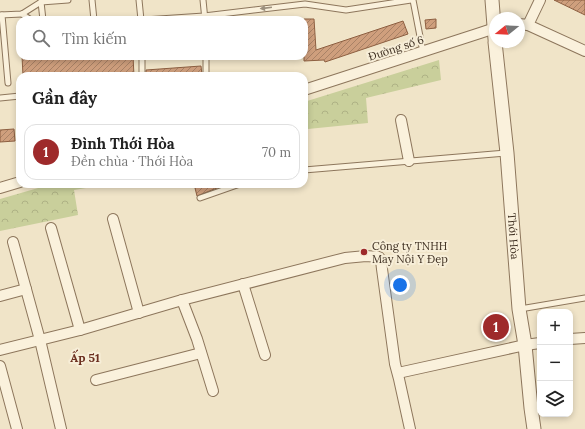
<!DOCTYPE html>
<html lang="vi">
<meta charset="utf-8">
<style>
:root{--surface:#fff;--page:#f6f6f6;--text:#222;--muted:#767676;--line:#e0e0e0;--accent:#9e2a2b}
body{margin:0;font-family:Lora,serif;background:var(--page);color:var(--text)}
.controls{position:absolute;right:12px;bottom:12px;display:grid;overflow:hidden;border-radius:8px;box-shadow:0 2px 6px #0003}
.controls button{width:36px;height:36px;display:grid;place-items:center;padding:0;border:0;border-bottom:1px solid var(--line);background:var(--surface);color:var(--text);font:20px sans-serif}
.compass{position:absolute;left:489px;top:12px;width:36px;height:36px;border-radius:50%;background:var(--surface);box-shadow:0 2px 6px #0003;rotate:252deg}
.you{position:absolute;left:400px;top:285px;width:14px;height:14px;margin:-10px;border:3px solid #fff;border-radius:50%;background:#1a73e8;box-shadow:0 0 0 6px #1a73e833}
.badge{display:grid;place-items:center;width:26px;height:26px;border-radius:50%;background:var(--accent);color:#fff;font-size:13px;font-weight:700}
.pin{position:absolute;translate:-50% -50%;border:2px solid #fff;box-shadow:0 1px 4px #0006}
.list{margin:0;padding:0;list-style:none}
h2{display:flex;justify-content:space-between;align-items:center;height:52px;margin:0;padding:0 16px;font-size:17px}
h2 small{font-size:13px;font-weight:400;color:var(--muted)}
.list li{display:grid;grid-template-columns:26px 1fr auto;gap:12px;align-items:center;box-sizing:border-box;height:56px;margin:0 8px 8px;padding:0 8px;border:1px solid var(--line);border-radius:12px}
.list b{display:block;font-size:15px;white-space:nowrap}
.list p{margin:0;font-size:13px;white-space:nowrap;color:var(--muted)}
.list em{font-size:13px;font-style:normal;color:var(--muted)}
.icon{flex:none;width:22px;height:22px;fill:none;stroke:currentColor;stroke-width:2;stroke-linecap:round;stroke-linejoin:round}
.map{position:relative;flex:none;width:585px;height:429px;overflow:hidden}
.search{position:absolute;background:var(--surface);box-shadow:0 2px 6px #0003;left:16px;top:16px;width:292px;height:44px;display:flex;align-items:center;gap:10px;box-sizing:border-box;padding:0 14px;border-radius:12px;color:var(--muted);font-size:15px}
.panel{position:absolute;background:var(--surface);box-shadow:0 2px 6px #0003;left:16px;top:72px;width:292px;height:116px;border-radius:12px}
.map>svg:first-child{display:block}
</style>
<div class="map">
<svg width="585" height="429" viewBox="0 0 585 429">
<defs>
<pattern id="forest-crowns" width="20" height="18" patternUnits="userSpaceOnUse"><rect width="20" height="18" fill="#c9cf9b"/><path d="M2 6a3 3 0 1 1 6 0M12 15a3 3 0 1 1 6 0" fill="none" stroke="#aeb285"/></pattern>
<pattern id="building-hatch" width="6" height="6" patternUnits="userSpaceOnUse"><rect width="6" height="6" fill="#cf9f7d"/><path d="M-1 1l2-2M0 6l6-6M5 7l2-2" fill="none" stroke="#a98266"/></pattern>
</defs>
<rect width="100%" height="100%" fill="#f0e4c8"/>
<!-- forest -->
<g fill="url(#forest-crowns)">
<path d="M439 60 441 80 366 98 368 123 308 129 304 118V102Z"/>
<path d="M52 184H110L74 190 78 215 0 231V199Z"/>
</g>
<!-- building -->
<g fill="url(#building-hatch)" stroke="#8d5f41">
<path d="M554 0H585V15Z"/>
<path d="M304 19H314L316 50 403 21 408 34 325 62 324 60 304 61Z"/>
<path d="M436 19V28L426 29 425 20Z"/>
<path d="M22 56H133L134 76H23Z"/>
<path d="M201 66 202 75 188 76H146V70Z"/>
<path d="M14 129 15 141 0 142V130Z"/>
<path d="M194 184H227L197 196Z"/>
<path d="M501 319 504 333 490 335 488 321Z"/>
</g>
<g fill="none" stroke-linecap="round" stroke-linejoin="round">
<!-- service casing -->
<g stroke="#8d765c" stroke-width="7">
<g id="service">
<path d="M92 0 94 20"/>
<path d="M139 0 141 20"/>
<path d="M203 0 205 20"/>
<path d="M413 0 423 52"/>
<path d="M41 2 43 20"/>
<path d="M22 14 31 20"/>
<path d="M0 15 22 14 41 2 68 0"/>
<path d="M2 15 8 83"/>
<path d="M144 20 204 16 305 4 346 10 411 0"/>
<path d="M142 56V76"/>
<path d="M206 56V76"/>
<path d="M0 98 20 96"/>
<path d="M304 170 506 153"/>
<path d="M200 198 240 184"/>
<path d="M520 309 585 298"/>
</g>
</g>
<!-- minor casing -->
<g stroke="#8d765c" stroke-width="12">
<g id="minor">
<path d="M519 24 528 25 585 51"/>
<path d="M528 25 540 0"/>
<path d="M304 90 480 33 495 28"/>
<path d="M401 120 409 161"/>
<path d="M0 188 20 182"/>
<path d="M113 219 139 313"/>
<path d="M51 228 80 330"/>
<path d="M13 242 40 340 61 429"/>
<path d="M243 284 265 355"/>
<path d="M0 296 26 289"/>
<path d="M182 300 197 339 213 391"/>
<path d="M570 339 585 338"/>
<path d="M0 350 80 330 182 300 345 258 366 256 379 257 381 260 382 269 395 364 399 379 410 429"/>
<path d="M0 366 17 429"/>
<path d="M398 373 525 345 540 343"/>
<path d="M96 380 201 353"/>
</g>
</g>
<!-- tertiary casing -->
<g stroke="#8d765c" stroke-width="15">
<g id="tertiary">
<path d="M492 0 495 39"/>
<path id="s1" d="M495 42 507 153 519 309 525 345 531 408 534 429"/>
</g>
</g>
<!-- service -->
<use href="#service" stroke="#faf1dc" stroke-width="5"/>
<!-- minor -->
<use href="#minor" stroke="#faf1dc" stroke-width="10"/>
<!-- tertiary -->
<use href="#tertiary" stroke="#faf1dc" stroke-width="13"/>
</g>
<!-- one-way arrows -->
<defs><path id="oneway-solid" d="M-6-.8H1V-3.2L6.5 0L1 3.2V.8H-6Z"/></defs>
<use fill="#9c907e" href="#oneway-solid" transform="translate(266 8) rotate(173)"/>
<!-- markers -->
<circle fill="#9e2a2b" stroke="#f7eed8" stroke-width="1.5" cx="364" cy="252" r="4"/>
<g text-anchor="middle" stroke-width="4" stroke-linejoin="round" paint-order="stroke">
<!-- street labels -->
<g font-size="11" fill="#3d2e20" stroke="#f7eed8">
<text transform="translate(396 48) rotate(-18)" y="4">Đường số 6</text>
<text dy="4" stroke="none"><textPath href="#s1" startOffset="195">Thới Hòa</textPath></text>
</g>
<!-- poi labels -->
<g font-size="11" fill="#3d2e20" stroke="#f7eed8" text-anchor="start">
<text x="372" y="250">Công ty TNHH<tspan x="372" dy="13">May Nội Y Đẹp</tspan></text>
</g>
<!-- neighbourhood labels -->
<g font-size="12" font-weight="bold" fill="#6b2e1e" stroke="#f7eed8">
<text x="85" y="362">Ấp 51</text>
</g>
</g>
</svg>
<div class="controls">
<button>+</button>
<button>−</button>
<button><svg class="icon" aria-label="layers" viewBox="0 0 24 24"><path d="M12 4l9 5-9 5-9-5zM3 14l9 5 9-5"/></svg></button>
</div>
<svg class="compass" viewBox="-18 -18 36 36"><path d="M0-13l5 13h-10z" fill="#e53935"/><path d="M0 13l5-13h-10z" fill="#767676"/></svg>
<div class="you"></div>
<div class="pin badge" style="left:496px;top:327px">1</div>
<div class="search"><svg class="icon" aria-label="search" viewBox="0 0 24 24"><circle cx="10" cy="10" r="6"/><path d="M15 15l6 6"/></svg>Tìm kiếm</div>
<section class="panel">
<h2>Gần đây<small></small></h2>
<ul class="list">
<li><span class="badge">1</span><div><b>Đình Thới Hòa</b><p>Đền chùa · Thới Hòa</p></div><em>70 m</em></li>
</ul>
</section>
</div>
